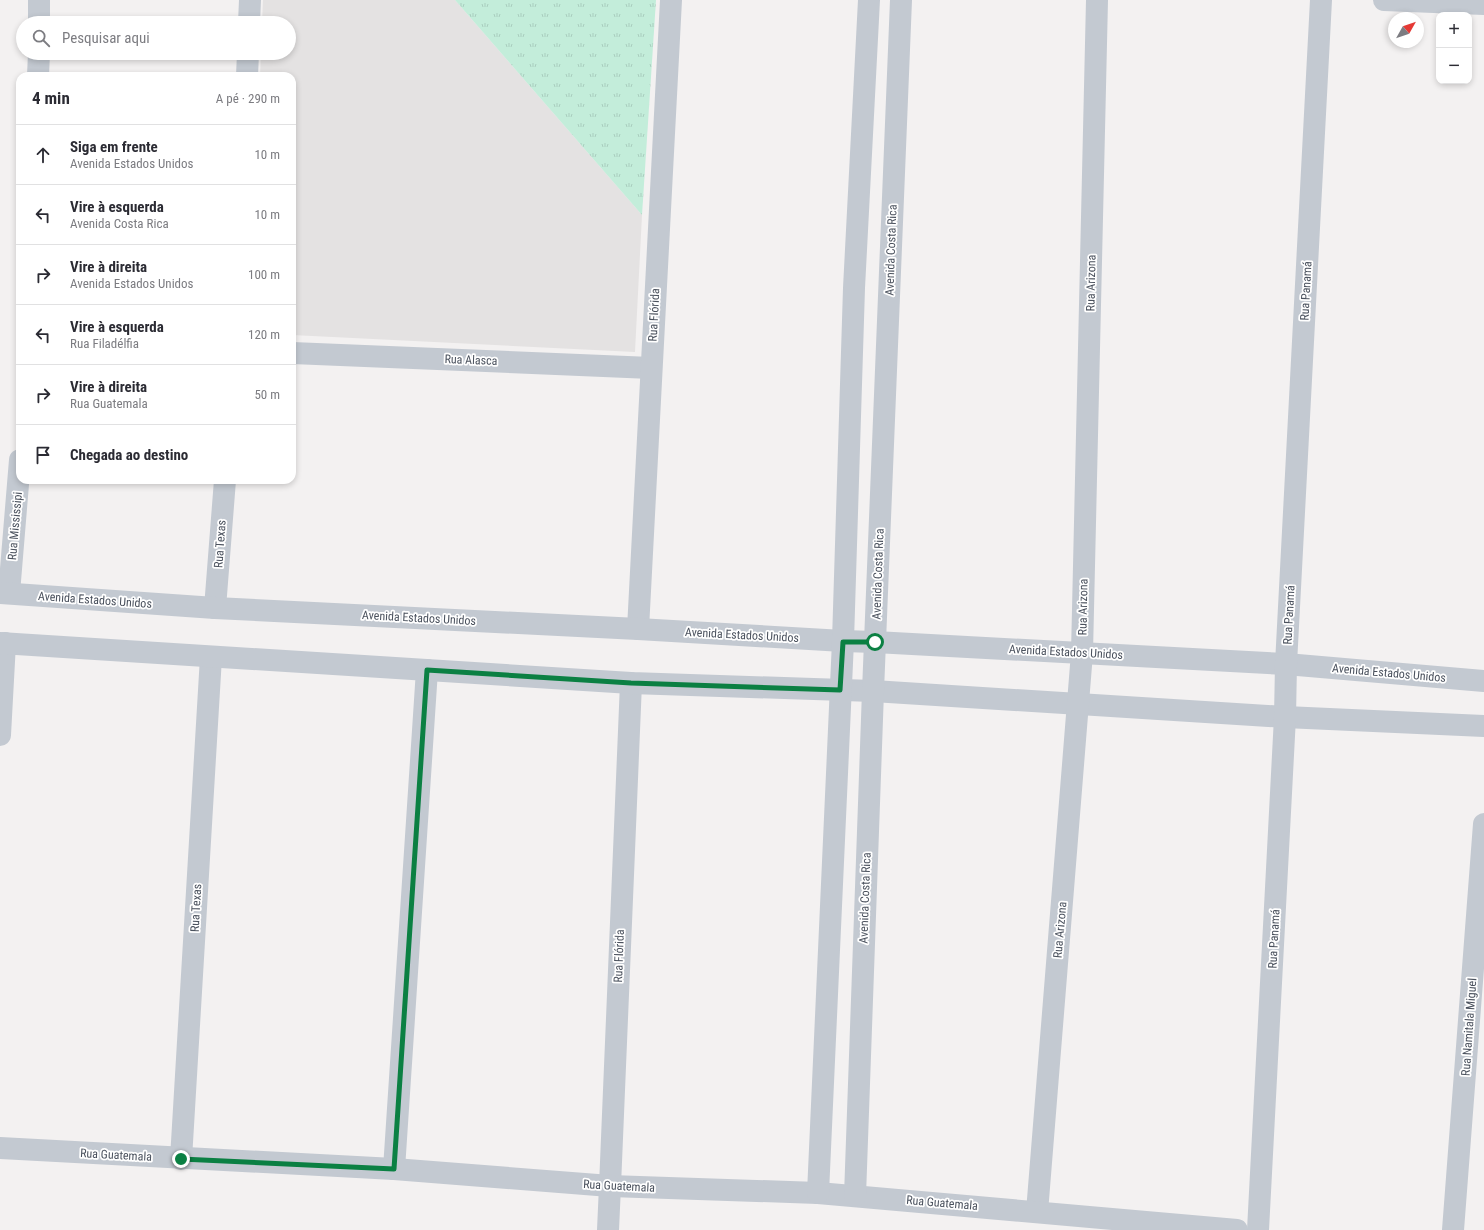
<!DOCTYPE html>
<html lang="pt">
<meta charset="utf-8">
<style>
:root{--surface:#fff;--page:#f2f2f3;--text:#2b2b33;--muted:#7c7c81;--line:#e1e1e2}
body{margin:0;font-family:"Roboto Condensed",sans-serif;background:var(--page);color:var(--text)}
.controls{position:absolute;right:12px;top:12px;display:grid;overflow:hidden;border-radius:8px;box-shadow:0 2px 6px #0003}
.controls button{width:36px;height:36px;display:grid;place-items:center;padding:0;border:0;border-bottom:1px solid var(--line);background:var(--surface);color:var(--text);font:20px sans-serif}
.compass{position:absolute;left:1388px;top:12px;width:36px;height:36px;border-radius:50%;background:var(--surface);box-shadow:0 2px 6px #0003;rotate:50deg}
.stop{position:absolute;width:12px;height:12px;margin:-9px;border:3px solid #0b8043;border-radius:50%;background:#fff}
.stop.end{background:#0b8043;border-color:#fff;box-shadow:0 1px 4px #0008}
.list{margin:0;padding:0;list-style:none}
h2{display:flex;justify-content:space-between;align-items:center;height:52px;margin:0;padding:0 16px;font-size:17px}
h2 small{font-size:13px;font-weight:400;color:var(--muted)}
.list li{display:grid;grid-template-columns:26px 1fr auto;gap:12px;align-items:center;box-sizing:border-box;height:60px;padding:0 16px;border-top:1px solid var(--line)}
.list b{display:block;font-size:15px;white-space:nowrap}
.list p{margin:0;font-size:13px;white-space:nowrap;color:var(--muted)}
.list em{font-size:13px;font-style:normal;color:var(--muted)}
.icon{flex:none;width:22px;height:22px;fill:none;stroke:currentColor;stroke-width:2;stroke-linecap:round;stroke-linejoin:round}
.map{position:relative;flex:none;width:1484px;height:1230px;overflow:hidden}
.search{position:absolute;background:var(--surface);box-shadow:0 2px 6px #0003;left:16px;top:16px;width:280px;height:44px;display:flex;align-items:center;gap:10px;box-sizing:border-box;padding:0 14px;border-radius:22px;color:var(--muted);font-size:15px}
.panel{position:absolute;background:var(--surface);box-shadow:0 2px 6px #0003;left:16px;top:72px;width:280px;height:412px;border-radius:12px}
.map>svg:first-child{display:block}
</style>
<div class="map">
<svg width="1484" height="1230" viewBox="0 0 1484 1230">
<defs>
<pattern id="park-tufts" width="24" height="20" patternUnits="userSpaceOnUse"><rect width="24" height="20" fill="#c3edda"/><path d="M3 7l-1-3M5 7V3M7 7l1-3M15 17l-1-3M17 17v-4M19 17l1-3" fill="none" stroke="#a9cdbe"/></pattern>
</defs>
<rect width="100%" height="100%" fill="#f3f1f1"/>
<!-- education -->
<path fill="#e4e2e2" d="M263 0H455L642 215 635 352 292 335V76H260L261 53H289V23H262Z"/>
<!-- park -->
<path fill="url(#park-tufts)" d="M455 0H656L642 215Z"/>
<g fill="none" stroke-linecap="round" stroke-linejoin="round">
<!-- minor -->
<g stroke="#c3c9d1" stroke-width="22">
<path d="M39 23V0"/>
<path d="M249 23 250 0"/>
<path d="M38 76 39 53"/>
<path d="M247 76 248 53"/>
<path d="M292 353 651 368"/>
<path d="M9 593 20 460"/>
<path d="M215 608 225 480"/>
<path d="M638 629 671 0"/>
<path d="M875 642 1286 664 1484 681"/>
<path d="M873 691 1285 717 1484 726"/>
<path d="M0 735 5 643"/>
<path d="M181 1159 211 657"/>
<path d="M394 1169 427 670"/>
<path d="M610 1186 631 683"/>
<path d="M1037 1212 1082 653 1097 0"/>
<path d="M1258 1230 1285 717 1286 664 1321 0"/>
<path d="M1453 1230 1484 824"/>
</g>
<!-- tertiary -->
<g stroke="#c3c9d1" stroke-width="22">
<path d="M1384 0 1484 4"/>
<path d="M0 593 215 608 638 629 843 641 875 642"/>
<path d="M0 643 631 683 873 691"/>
<path d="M0 1148 394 1169 610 1186 818 1193 1237 1230"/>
<path d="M818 1193 843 641 854 288 869 0"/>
<path d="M855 1196 873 691 901 0"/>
<path d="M608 1230 610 1186"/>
</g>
</g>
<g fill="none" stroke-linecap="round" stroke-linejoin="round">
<!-- route -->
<path stroke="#0b8043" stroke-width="5" d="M181 1159 394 1169 427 670 631 683 840 690 843 642H875"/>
</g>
<g text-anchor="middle" stroke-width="3.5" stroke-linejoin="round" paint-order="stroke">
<!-- street labels -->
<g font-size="12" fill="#4a515d" stroke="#fff">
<text transform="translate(891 250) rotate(-88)" y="4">Avenida Costa Rica</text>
<text transform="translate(1091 283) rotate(-89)" y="4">Rua Arizona</text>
<text transform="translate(1306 291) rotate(-87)" y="4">Rua Panamá</text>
<text transform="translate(654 315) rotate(-87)" y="4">Rua Flórida</text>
<text transform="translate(471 360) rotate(2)" y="4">Rua Alasca</text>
<text transform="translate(15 526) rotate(-85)" y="4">Rua Mississipi</text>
<text transform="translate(220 544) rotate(-86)" y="4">Rua Texas</text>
<text transform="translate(878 574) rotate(-88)" y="4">Avenida Costa Rica</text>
<text transform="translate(95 600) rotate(4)" y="4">Avenida Estados Unidos</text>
<text transform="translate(1083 607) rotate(-89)" y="4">Rua Arizona</text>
<text transform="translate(1289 615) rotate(-87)" y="4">Rua Panamá</text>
<text transform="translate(419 618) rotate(3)" y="4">Avenida Estados Unidos</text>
<text transform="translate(742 635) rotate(3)" y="4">Avenida Estados Unidos</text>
<text transform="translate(1066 652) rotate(3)" y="4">Avenida Estados Unidos</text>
<text transform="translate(1389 673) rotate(5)" y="4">Avenida Estados Unidos</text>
<text transform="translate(865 898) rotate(-88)" y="4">Avenida Costa Rica</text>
<text transform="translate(196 908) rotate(-87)" y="4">Rua Texas</text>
<text transform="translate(1060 930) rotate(-85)" y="4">Rua Arizona</text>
<text transform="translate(1274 939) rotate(-87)" y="4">Rua Panamá</text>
<text transform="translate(619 956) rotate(-88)" y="4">Rua Flórida</text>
<text transform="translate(1469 1027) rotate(-86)" y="4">Rua Namitala Miguel</text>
<text transform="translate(116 1155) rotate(3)" y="4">Rua Guatemala</text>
<text transform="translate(619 1186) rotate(3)" y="4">Rua Guatemala</text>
<text transform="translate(942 1203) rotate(5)" y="4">Rua Guatemala</text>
</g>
</g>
</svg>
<div class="controls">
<button>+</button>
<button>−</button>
</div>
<svg class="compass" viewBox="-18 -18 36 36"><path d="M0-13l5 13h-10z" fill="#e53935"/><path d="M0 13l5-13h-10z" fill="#7c7c81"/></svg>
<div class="stop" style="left:875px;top:642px"></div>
<div class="stop end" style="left:181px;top:1159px"></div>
<div class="search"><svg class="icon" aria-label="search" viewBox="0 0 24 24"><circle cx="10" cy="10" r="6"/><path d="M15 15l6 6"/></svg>Pesquisar aqui</div>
<section class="panel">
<h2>4 min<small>A pé · 290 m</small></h2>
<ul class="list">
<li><svg class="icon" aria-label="ahead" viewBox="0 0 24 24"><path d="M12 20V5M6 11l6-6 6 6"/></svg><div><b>Siga em frente</b><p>Avenida Estados Unidos</p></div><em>10 m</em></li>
<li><svg class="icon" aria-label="left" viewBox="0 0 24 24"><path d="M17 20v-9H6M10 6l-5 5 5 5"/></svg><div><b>Vire à esquerda</b><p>Avenida Costa Rica</p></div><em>10 m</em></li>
<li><svg class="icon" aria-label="right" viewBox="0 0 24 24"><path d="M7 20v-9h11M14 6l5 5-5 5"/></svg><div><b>Vire à direita</b><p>Avenida Estados Unidos</p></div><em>100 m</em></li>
<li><svg class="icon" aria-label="left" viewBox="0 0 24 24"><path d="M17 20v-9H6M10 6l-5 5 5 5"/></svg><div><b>Vire à esquerda</b><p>Rua Filadélfia</p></div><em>120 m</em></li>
<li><svg class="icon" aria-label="right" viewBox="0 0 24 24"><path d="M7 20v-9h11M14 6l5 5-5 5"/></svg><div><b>Vire à direita</b><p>Rua Guatemala</p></div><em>50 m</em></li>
<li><svg class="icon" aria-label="arrive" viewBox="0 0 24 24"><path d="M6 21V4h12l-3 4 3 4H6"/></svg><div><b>Chegada ao destino</b></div></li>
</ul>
</section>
</div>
